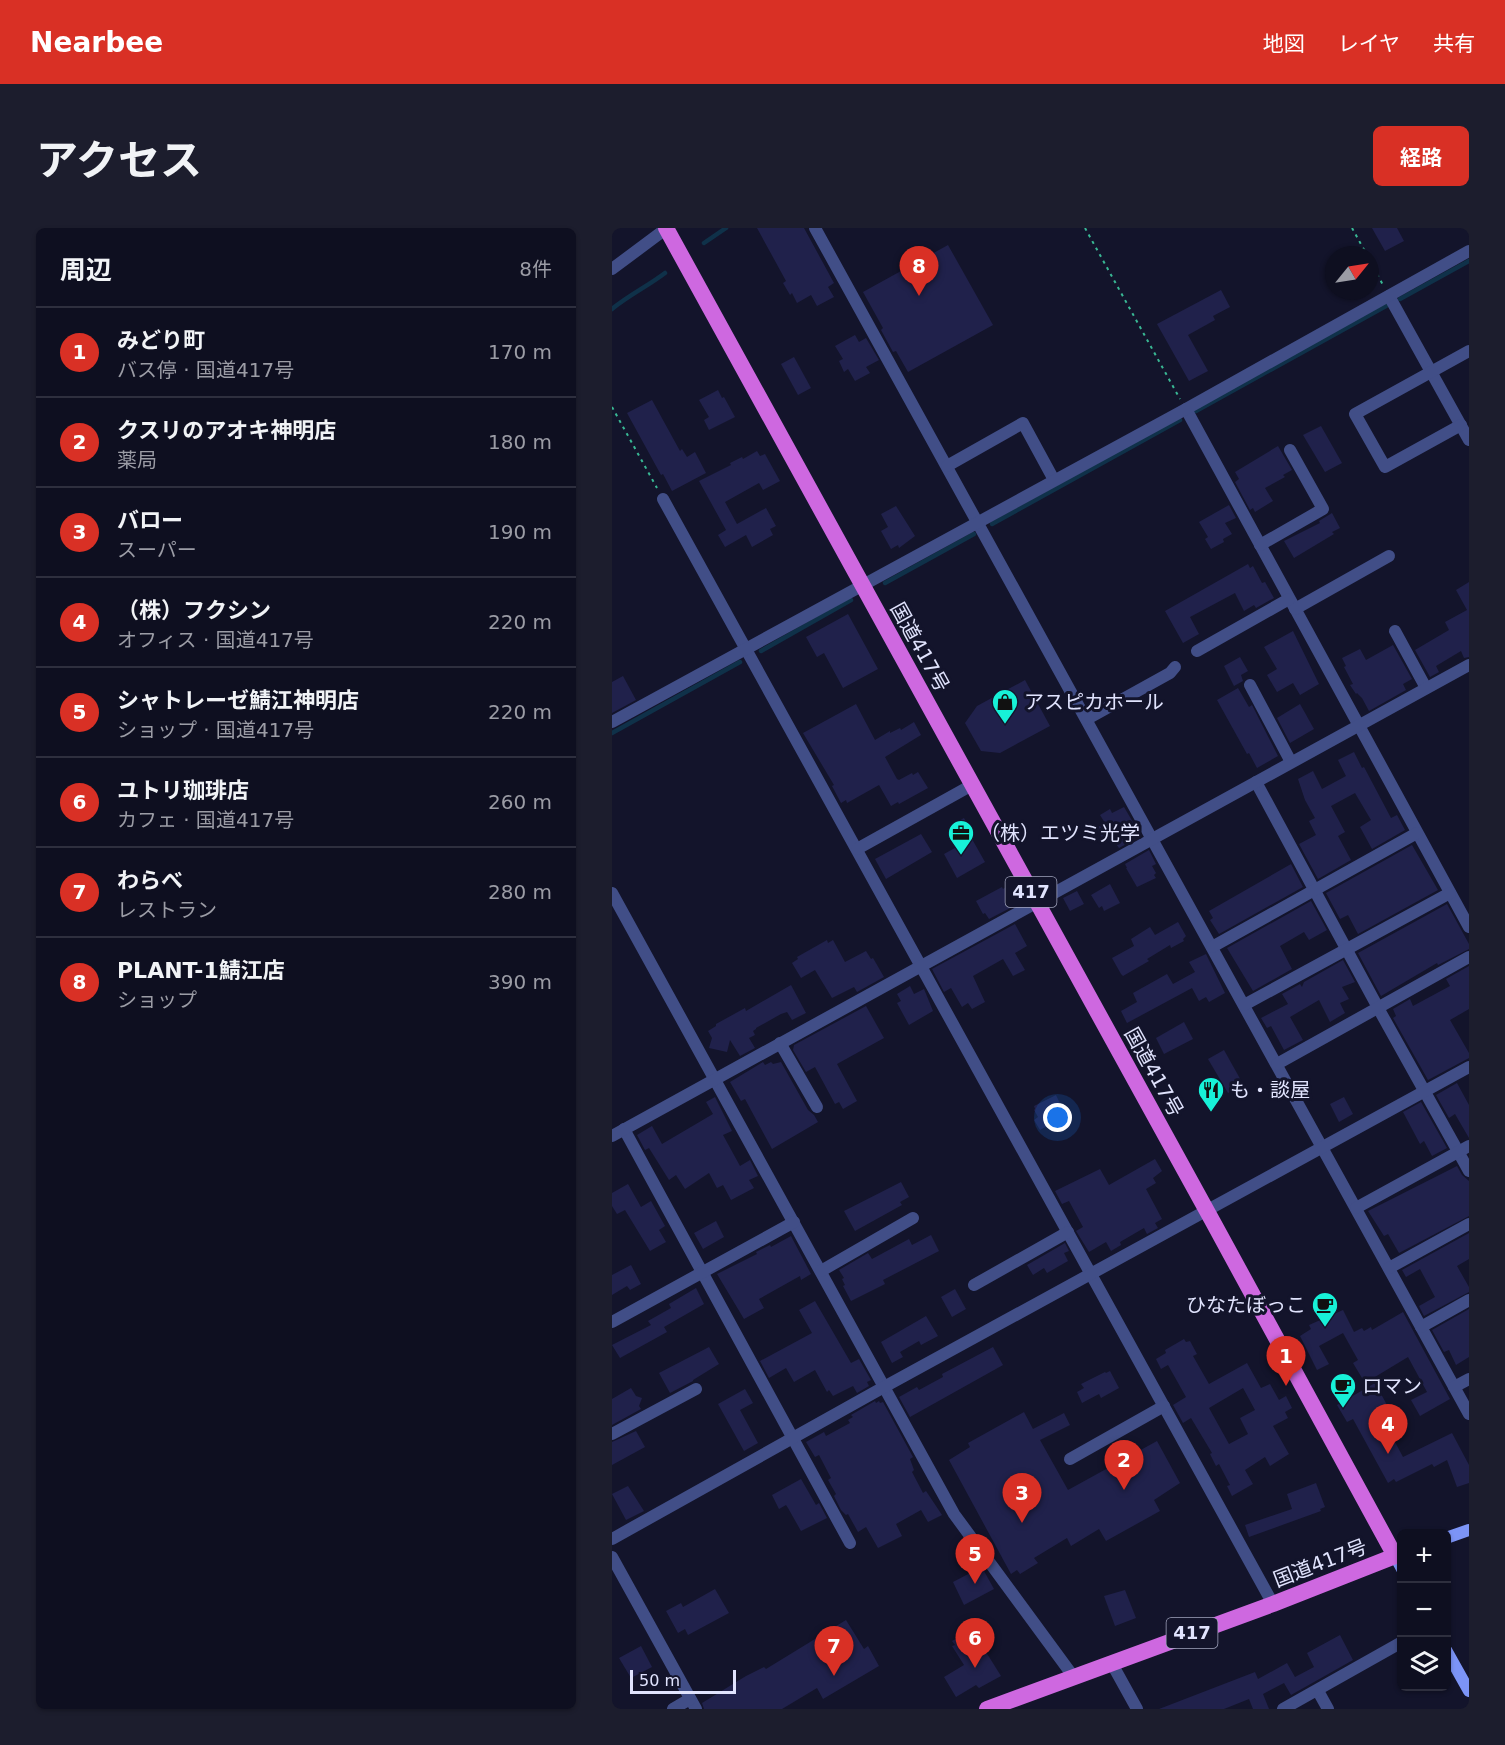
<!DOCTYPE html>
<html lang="ja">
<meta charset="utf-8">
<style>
:root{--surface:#0e0f20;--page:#1c1d2d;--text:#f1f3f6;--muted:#9b9ca5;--line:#2e2f3e;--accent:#d93025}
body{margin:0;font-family:"DejaVu Sans","Noto Sans JP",sans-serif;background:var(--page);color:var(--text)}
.controls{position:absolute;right:18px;bottom:18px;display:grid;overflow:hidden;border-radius:9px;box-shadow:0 2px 4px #0004}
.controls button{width:54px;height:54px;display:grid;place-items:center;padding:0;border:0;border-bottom:2px solid var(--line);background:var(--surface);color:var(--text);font:30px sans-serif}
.compass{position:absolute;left:713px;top:18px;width:54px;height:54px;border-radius:50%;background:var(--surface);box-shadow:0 2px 4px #0004;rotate:60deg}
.scale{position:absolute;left:18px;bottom:15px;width:106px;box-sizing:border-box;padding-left:6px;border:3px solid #e0e3fd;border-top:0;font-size:16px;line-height:21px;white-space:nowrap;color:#e0e3fd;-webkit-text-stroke:4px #13142b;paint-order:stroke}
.you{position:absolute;left:446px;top:890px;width:21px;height:21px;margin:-15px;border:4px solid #fff;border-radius:50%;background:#1a73e8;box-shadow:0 0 0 9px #1a73e833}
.badge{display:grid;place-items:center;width:39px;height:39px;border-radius:50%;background:var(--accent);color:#fff;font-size:20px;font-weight:700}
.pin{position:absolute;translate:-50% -50px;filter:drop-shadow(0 2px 3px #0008)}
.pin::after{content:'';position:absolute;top:32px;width:21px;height:18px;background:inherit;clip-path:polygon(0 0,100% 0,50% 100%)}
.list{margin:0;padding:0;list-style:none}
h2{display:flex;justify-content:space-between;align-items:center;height:78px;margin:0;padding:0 24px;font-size:26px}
h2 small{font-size:20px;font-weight:400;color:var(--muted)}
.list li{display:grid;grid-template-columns:39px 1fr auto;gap:18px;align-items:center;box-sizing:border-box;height:90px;padding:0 24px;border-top:2px solid var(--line)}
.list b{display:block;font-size:22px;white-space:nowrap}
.list p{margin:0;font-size:20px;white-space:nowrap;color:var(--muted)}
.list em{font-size:20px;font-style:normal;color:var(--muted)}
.icon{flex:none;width:33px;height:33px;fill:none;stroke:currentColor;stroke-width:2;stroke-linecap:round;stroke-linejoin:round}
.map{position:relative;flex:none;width:857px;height:1481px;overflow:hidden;border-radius:9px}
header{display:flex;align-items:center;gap:36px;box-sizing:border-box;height:84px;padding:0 30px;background:var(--accent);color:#fff}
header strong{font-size:28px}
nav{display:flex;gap:33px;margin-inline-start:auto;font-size:21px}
.intro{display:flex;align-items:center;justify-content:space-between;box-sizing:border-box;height:144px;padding:0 36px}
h1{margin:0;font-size:42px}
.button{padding:15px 27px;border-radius:9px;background:var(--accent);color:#fff;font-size:21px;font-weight:700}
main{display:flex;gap:36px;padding:0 36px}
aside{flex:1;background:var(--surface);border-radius:9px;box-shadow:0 2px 4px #0004}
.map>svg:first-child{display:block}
</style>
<header>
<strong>Nearbee</strong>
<nav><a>地図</a><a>レイヤ</a><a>共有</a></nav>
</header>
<div class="intro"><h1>アクセス</h1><a class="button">経路</a></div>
<main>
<aside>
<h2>周辺<small>8件</small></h2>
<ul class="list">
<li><span class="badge">1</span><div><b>みどり町</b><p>バス停 · 国道417号</p></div><em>170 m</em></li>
<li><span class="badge">2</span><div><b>クスリのアオキ神明店</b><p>薬局</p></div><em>180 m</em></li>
<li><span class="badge">3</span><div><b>バロー</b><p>スーパー</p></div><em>190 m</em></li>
<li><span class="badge">4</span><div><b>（株）フクシン</b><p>オフィス · 国道417号</p></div><em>220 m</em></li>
<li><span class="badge">5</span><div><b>シャトレーゼ鯖江神明店</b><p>ショップ · 国道417号</p></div><em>220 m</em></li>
<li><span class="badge">6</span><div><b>ユトリ珈琲店</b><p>カフェ · 国道417号</p></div><em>260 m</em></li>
<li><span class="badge">7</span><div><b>わらべ</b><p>レストラン</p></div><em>280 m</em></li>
<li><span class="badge">8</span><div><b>PLANT-1鯖江店</b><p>ショップ</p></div><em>390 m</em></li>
</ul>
</aside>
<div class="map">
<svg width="857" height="1481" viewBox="0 0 857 1481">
<rect width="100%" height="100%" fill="#13142b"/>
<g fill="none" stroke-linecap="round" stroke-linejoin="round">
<!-- stream -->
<g stroke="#0f3149" stroke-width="4.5">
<path d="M92 15 114 0"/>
<path d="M788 71 857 33"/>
<path d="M0 81C17 67 36 58 53 45"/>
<path d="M584 183 774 78"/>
<path d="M380 296 568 192"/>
<path d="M273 355 362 306"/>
<path d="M149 423 239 372"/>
<path d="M0 505 128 434"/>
</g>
</g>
<!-- building -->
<g fill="#20214b" fill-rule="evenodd">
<path d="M145 0H192L222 55 216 59 222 69 205 78 199 67 185 75 180 65 178 67 171 55 174 53Z"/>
<path d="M760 0H785L792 13 773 23Z"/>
<path d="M336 17 381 97 296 144 284 123 281 124 269 102 271 100 251 64Z"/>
<path d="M609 62 618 79 601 88 603 92 576 107 596 143 577 153 545 96Z"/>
<path d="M243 107 247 114 254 110 267 132 254 139 258 145 243 153 236 141 232 144 227 133 231 131 223 118Z"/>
<path d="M182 129 199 160 186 167 169 136Z"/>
<path d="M106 162 110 170 112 169 123 189 97 202 92 192 97 189 87 172Z"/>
<path d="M40 172 68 223 70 221 75 229 83 224 94 245 60 263 51 246 49 247 15 185Z"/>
<path d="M709 198 730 235 713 244 691 207Z"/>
<path d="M666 218 680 242 671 247 673 249 653 260 661 273 643 284 641 280 638 282 623 254 627 251 623 244Z"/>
<path d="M145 223 148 228 153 226 168 253 151 262 147 255 113 274 125 296 154 280 164 298 158 301 161 307 140 319 134 307 113 319 106 307 114 302 87 253 119 237 118 235 130 229 131 231Z"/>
<path d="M617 277 624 290 613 295 620 306 611 311 612 314 599 321 593 311 596 309 587 294Z"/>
<path d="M284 278 303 308 287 320 286 317 279 321 269 303 276 299 269 286Z"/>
<path d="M720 285 728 300 720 304 722 306 682 330 672 313 708 295 707 293Z"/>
<path d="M636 336 638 340 641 338 650 355 653 354 662 370 644 380 642 377 632 383 623 365 578 389 587 406 571 415 553 383Z"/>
<path d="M857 354V429L852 430 849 423 824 438 827 444 818 449 803 422 837 402 833 394 855 382 844 362Z"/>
<path d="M236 386 266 441 231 460 212 425 205 429 194 409Z"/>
<path d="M681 403 707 456 688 467 681 455 665 464 655 447 665 441 652 419Z"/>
<path d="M781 417 800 451 791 456 794 462 757 483 750 470 745 465 744 466 738 457 741 456 732 439 734 438 730 430 748 421 754 432Z"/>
<path d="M628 429 636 443 629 447 631 453 622 458 612 438Z"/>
<path d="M11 448 24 472 0 485V454Z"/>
<path d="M413 452 438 498 388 525 369 523 353 495 365 478Z"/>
<path d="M626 460 637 479 640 477 666 528 645 540 637 525 635 526 605 472Z"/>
<path d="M244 476 263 512 278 503V505L288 500 289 502 302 494 309 507 273 529 285 551 287 552 300 545 301 547 306 544 316 560 287 576 286 574 279 578 267 557 235 575 234 572 229 575 220 558 222 557 191 505Z"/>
<path d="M688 476 702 501 678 515 665 490Z"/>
<path d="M742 524 750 540 752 539 779 590 785 587 793 602 760 621 748 599 759 592 743 565 719 578 733 604 726 608 739 632 706 651 687 616 704 607 697 593 703 590 693 572 686 551 701 543 710 561 734 548 726 532Z"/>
<path d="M512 579 525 601 515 607 518 614 507 620 500 610 493 614 484 600 493 595 488 587 498 581 500 585Z"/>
<path d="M352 590 359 603 356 604 373 634 345 650 332 626 350 616 339 597Z"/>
<path d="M309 606 320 624 274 651 263 631Z"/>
<path d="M800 617 826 662 746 706 736 687 728 691 714 665Z"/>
<path d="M537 622 544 636 540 638 544 645 542 647 544 650 525 659 514 640H515L513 636Z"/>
<path d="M679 636 691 659 607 706 598 692 601 690 597 683Z"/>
<path d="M498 656 508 675 492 683 490 678 487 680 479 667Z"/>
<path d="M390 659 391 661 394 659 404 677 377 691 373 685 371 686 364 673Z"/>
<path d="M465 663 472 676 458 683 451 670Z"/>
<path d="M699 673 715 702 697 712 692 704 668 718 680 741 641 763 615 720Z"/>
<path d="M835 676 857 716V721L826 737 825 735 769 768 746 725Z"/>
<path d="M566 694 574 708 571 711 572 713 559 720 558 717 535 731 537 733 511 748 509 746 500 730 522 718 519 711 538 699 543 707Z"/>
<path d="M403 696 415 718 403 725 413 742 401 748 391 731 361 748 373 774 360 781 356 775 350 779 339 760 332 764 320 741Z"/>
<path d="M215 712 216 715 221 712 233 734 254 723 259 731 261 730 272 749 245 764 242 759 220 770 203 742 189 750 180 735 186 731 185 729Z"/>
<path d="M594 726 613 765 597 774 594 769 587 773 580 760 515 795 509 783 525 774 521 765 555 746 561 756 583 744 577 734Z"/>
<path d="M731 732 743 754 730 759 737 771 728 775 733 785 718 794 707 772 678 789 691 812 672 822 659 798 655 800 649 790 676 776 670 766 688 756 690 759 692 754Z"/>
<path d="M857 738V781L838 792 857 825V830L816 852 781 790 784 788 781 781 798 771 801 778 838 758 834 751Z"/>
<path d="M179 757 194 785 180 792 175 784 169 786 144 800V801L141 803 143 807 137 810 143 820 128 828 118 812 115 824 97 820 100 810 96 803 104 798V796L133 780 134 783Z"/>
<path d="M298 758 302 766 312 761 321 783 297 797 285 775 289 773 285 766Z"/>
<path d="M254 778 272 810 225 836 245 873 231 881 227 874 223 876 203 839 194 844 181 822 182 817Z"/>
<path d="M572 794 581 811 552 826 544 810Z"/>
<path d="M612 822 631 856 616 865 596 831Z"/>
<path d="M151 834 153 837 159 834 161 836 169 834 196 882 202 887 206 894 160 921 133 871 129 873 118 854Z"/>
<path d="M845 855 857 877V910L843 886 837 890 824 867Z"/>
<path d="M444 867 454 888 428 902 422 892 426 889 422 882 423 881 422 878Z"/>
<path d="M103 869 120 903 111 907 128 938 138 932 146 948 137 952 142 960 121 971 119 972 111 957 105 960 97 945 73 961 64 947 57 952 37 920 33 922 25 907 40 898 50 916 101 886 94 874Z"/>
<path d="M732 869 741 886 727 894 718 876Z"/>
<path d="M809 874 835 920 820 928 812 913 808 916 791 884Z"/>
<path d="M543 931 550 943 541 950 544 955 534 961 550 991 543 995 546 1000 535 1006 532 1000 508 1014 509 1017 499 1023 494 1014 477 1024 464 1003 471 999 457 973 450 976 443 963 488 941 497 957Z"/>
<path d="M845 938 850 947 857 953V988L787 1025 776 1006 772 1008 756 983Z"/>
<path d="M289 954 297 969 288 974 290 977 243 1003 232 983Z"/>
<path d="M16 956 29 979 39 973 53 998 47 1002 54 1014 38 1023 13 982 5 986 0 978V965Z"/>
<path d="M104 993 112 1009 91 1021 82 1005Z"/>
<path d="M857 1005V1031L845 1038 857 1059V1064L812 1088 807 1078 823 1069 808 1041 794 1049 790 1042Z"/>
<path d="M319 1007 327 1023 271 1052 273 1056 239 1073 231 1058 233 1057 230 1051 232 1050 227 1042 256 1025 260 1031 297 1011 300 1017Z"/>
<path d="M179 1008 199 1046 189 1052 188 1048 147 1071 152 1080 132 1091 105 1046 145 1026 144 1024 158 1017 159 1019Z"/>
<path d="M453 1015 457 1023 452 1025 456 1033 435 1045 432 1040 421 1047 415 1037Z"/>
<path d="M19 1037 29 1056 18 1062 15 1058 0 1067V1047Z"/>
<path d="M84 1060 92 1076 52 1099 55 1104 8 1130 0 1117 39 1097 36 1093 59 1080 57 1076Z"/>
<path d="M343 1061 354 1081 340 1089 329 1069Z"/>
<path d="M203 1073 239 1135 247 1131 259 1152 255 1154 257 1158 245 1165 241 1158 221 1168 217 1162 215 1164 203 1142 182 1154 174 1140 157 1150 148 1133 200 1105 187 1082Z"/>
<path d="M857 1081V1129L844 1137 837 1122 832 1124 820 1102Z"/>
<path d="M731 1082 742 1104 750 1100 752 1103 759 1099 760 1102 791 1084 838 1171 808 1188 799 1172 815 1164 796 1129 753 1155 741 1135 746 1132 731 1105 707 1118 717 1136 705 1142 688 1108 699 1101 697 1097Z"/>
<path d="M314 1088 326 1108 309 1117 307 1113 288 1124 291 1129 280 1135 269 1114Z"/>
<path d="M572 1111 574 1114 578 1113 585 1126 581 1128 597 1156 635 1135 649 1160 658 1156 667 1172 674 1168 680 1180 673 1184 676 1190 661 1198 677 1226 658 1238 653 1229 633 1242 641 1256 620 1268 615 1258 618 1257 607 1236 604 1238 598 1226 600 1225 579 1190 571 1195 561 1177 574 1169 556 1137 549 1141 544 1131 554 1125 553 1122ZM631 1160 643 1182 628 1190 636 1206 617 1216 597 1180Z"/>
<path d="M97 1119 107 1136 81 1152V1153L58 1165 47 1145Z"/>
<path d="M381 1119 391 1137 298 1189 287 1169 305 1159 307 1162 331 1149 330 1146Z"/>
<path d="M498 1143 507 1160 489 1170 487 1166 470 1175 465 1164 472 1160 469 1156 493 1144 494 1145Z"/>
<path d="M763 1155 775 1177 766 1182 791 1229 840 1205 857 1237V1255L845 1259 835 1232 822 1239 820 1236 784 1254 782 1251 776 1255 741 1191 735 1194 725 1177Z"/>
<path d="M19 1160 24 1168 30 1170 27 1178 29 1181 0 1197V1171Z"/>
<path d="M133 1161 141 1175 128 1182 146 1215 132 1223 106 1176Z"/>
<path d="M263 1173 264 1175 267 1173 268 1175 271 1174 301 1229 298 1231 302 1242 300 1244 311 1265 314 1263 330 1287 316 1294 309 1282 284 1296 290 1308 266 1320 254 1299 246 1304 236 1286 234 1287 229 1282 222 1268 224 1266 216 1252 219 1250 207 1227 203 1229 194 1214 212 1204 214 1208 238 1195 236 1192 241 1189 239 1187Z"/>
<path d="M412 1184 421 1201 452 1185 458 1197 428 1212 456 1262 545 1213 568 1255 542 1272 548 1283 494 1313 487 1301 459 1318 455 1310 422 1330 426 1335 408 1346 405 1342 399 1346 337 1232 358 1219 356 1215Z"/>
<path d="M24 1203 33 1219 0 1237V1214Z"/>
<path d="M189 1251 204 1277 207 1275 215 1290 189 1303 176 1280 174 1277 167 1281 160 1267Z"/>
<path d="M704 1255 713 1279 708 1281 709 1283 637 1309 633 1297 680 1281 675 1266Z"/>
<path d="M16 1258 32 1283 14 1292 0 1266Z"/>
<path d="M367 1334 382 1361 352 1377 341 1354 360 1344 357 1339Z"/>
<path d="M103 1361 117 1385 76 1407 73 1401 66 1405 54 1383 69 1375 71 1379Z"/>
<path d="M513 1362 524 1390 503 1398 492 1368Z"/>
<path d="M234 1392 252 1421 256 1418 267 1438 211 1471 205 1460 170 1481H92L90 1475 134 1448 152 1439 154 1441Z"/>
<path d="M354 1405 358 1411 364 1408 389 1448 367 1460 364 1457 344 1469 332 1449 352 1437 340 1418 343 1417 340 1413Z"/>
<path d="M728 1407 741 1432 679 1467 672 1455 651 1466 657 1481H641L637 1471 612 1481H547L643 1444 646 1451 675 1435 683 1449 702 1439 695 1425Z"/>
<path d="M29 1418 40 1439 19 1450 7 1430Z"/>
</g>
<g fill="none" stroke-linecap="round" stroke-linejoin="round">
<!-- path -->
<g stroke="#39b894" stroke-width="2" stroke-dasharray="3 4.5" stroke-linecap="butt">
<path d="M473 0 568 171"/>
<path d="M740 0 755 27"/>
<path d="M758 33 771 57"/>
<path d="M0 179 45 260"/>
</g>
<!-- minor -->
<g stroke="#414e87" stroke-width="12">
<path d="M203 0 857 1186"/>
<path d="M0 41 55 0"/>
<path d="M777 68 857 212"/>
<path d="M574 181 857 699"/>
<path d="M849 197 773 239 743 186 857 123"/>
<path d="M335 238 411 195 442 252"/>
<path d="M51 271 661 1376"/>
<path d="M648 317 711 281 678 222"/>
<path d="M683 381 777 328"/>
<path d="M783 403 814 460"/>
<path d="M585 423 677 371"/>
<path d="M638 457 679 534"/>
<path d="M475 491 558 445 563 439"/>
<path d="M0 494 574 181 857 23"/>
<path d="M644 554 770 787 857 943"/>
<path d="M245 621 360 557"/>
<path d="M0 665 342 1286 461 1448"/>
<path d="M600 719 805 605"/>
<path d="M632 777 838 665"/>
<path d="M168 815 205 879"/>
<path d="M665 836 857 729"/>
<path d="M12 901 238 1315"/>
<path d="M0 908 857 437"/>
<path d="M744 980 857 918"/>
<path d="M777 1040 857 996"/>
<path d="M209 1043 301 990"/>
<path d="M362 1057 456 1004"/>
<path d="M0 1094 182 994"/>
<path d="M809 1099 857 1072"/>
<path d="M842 1159 857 1151"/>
<path d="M0 1206 84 1161"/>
<path d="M458 1231 552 1178"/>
<path d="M0 1311 272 1159 857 839"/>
<path d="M0 1329 84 1481"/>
<path d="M499 1434 525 1481"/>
<path d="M706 1463 716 1481"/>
<path d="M61 1481 78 1471"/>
<path d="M671 1481 790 1414"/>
</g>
<!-- secondary -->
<g stroke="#7c94f7" stroke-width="12">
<path d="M834 1310 857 1302"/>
<path d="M790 1326 783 1328 790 1341"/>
<path d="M834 1422 857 1463"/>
</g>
<!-- trunk -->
<path stroke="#ce68e0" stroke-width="16" d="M54 0 601 994 783 1328 661 1376 375 1481"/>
</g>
<!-- icons -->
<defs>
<g id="shop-pin" transform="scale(1.35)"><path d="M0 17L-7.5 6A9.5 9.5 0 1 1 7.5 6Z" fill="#17f1d8" stroke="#13142b"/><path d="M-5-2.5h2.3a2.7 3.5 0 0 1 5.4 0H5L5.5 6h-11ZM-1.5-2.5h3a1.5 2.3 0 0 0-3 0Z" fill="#111"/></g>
<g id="office-pin" transform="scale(1.35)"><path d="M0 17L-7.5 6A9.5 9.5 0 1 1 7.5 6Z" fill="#17f1d8" stroke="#13142b"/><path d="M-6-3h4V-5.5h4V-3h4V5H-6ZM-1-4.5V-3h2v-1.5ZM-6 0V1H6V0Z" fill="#111"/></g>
<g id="restaurant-pin" transform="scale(1.35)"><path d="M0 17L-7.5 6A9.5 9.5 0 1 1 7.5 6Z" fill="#17f1d8" stroke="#13142b"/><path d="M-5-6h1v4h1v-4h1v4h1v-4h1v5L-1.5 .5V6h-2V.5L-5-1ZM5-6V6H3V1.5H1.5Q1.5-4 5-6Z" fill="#111"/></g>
<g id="cafe-pin" transform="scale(1.35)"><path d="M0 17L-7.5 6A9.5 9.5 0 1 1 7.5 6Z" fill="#17f1d8" stroke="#13142b"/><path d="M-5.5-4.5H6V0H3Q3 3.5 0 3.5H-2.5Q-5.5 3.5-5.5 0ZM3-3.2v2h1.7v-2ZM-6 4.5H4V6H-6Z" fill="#111"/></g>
</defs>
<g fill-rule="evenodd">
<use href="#shop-pin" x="393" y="474"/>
<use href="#office-pin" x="349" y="605"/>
<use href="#restaurant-pin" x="599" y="862"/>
<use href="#cafe-pin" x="713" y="1077"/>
<use href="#cafe-pin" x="731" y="1158"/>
</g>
<g text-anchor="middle" stroke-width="6" stroke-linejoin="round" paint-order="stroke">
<!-- shield labels -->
<g fill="#13142b" stroke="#a2a5be" stroke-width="1.5">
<rect x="393.5" y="649" width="51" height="30" rx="4.5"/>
<rect x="554.5" y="1390" width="51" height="30" rx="4.5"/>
</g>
<g font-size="18" font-weight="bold" fill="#e0e3fd">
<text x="419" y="670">417</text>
<text x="580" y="1411">417</text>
</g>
<!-- street labels -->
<g font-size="20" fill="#e0e3fd" stroke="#13142b">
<text transform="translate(308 419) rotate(61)" y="7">国道417号</text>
<text transform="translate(542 844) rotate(61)" y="7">国道417号</text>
<text transform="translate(708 1335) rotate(-21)" y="7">国道417号</text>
</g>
<!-- poi labels -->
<g font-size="20" fill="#e0e3fd" stroke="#13142b" text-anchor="start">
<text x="412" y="481">アスピカホール</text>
<text x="368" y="612">（株）エツミ光学</text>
<text x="618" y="869">も・談屋</text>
<text x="694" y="1084" text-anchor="end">ひなたぼっこ</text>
<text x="750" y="1165">ロマン</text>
</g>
</g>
</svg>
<div class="controls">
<button>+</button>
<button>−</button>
<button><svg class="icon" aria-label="layers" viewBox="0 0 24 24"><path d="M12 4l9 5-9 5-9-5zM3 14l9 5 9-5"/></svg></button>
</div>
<svg class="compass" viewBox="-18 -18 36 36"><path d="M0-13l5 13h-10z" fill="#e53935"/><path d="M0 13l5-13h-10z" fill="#9b9ca5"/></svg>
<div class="scale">50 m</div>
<div class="you"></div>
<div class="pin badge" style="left:674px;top:1158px">1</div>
<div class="pin badge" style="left:512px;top:1262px">2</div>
<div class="pin badge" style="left:410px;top:1295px">3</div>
<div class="pin badge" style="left:776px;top:1226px">4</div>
<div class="pin badge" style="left:363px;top:1356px">5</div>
<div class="pin badge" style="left:363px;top:1440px">6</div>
<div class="pin badge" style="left:222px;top:1448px">7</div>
<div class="pin badge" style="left:307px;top:68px">8</div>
</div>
</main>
